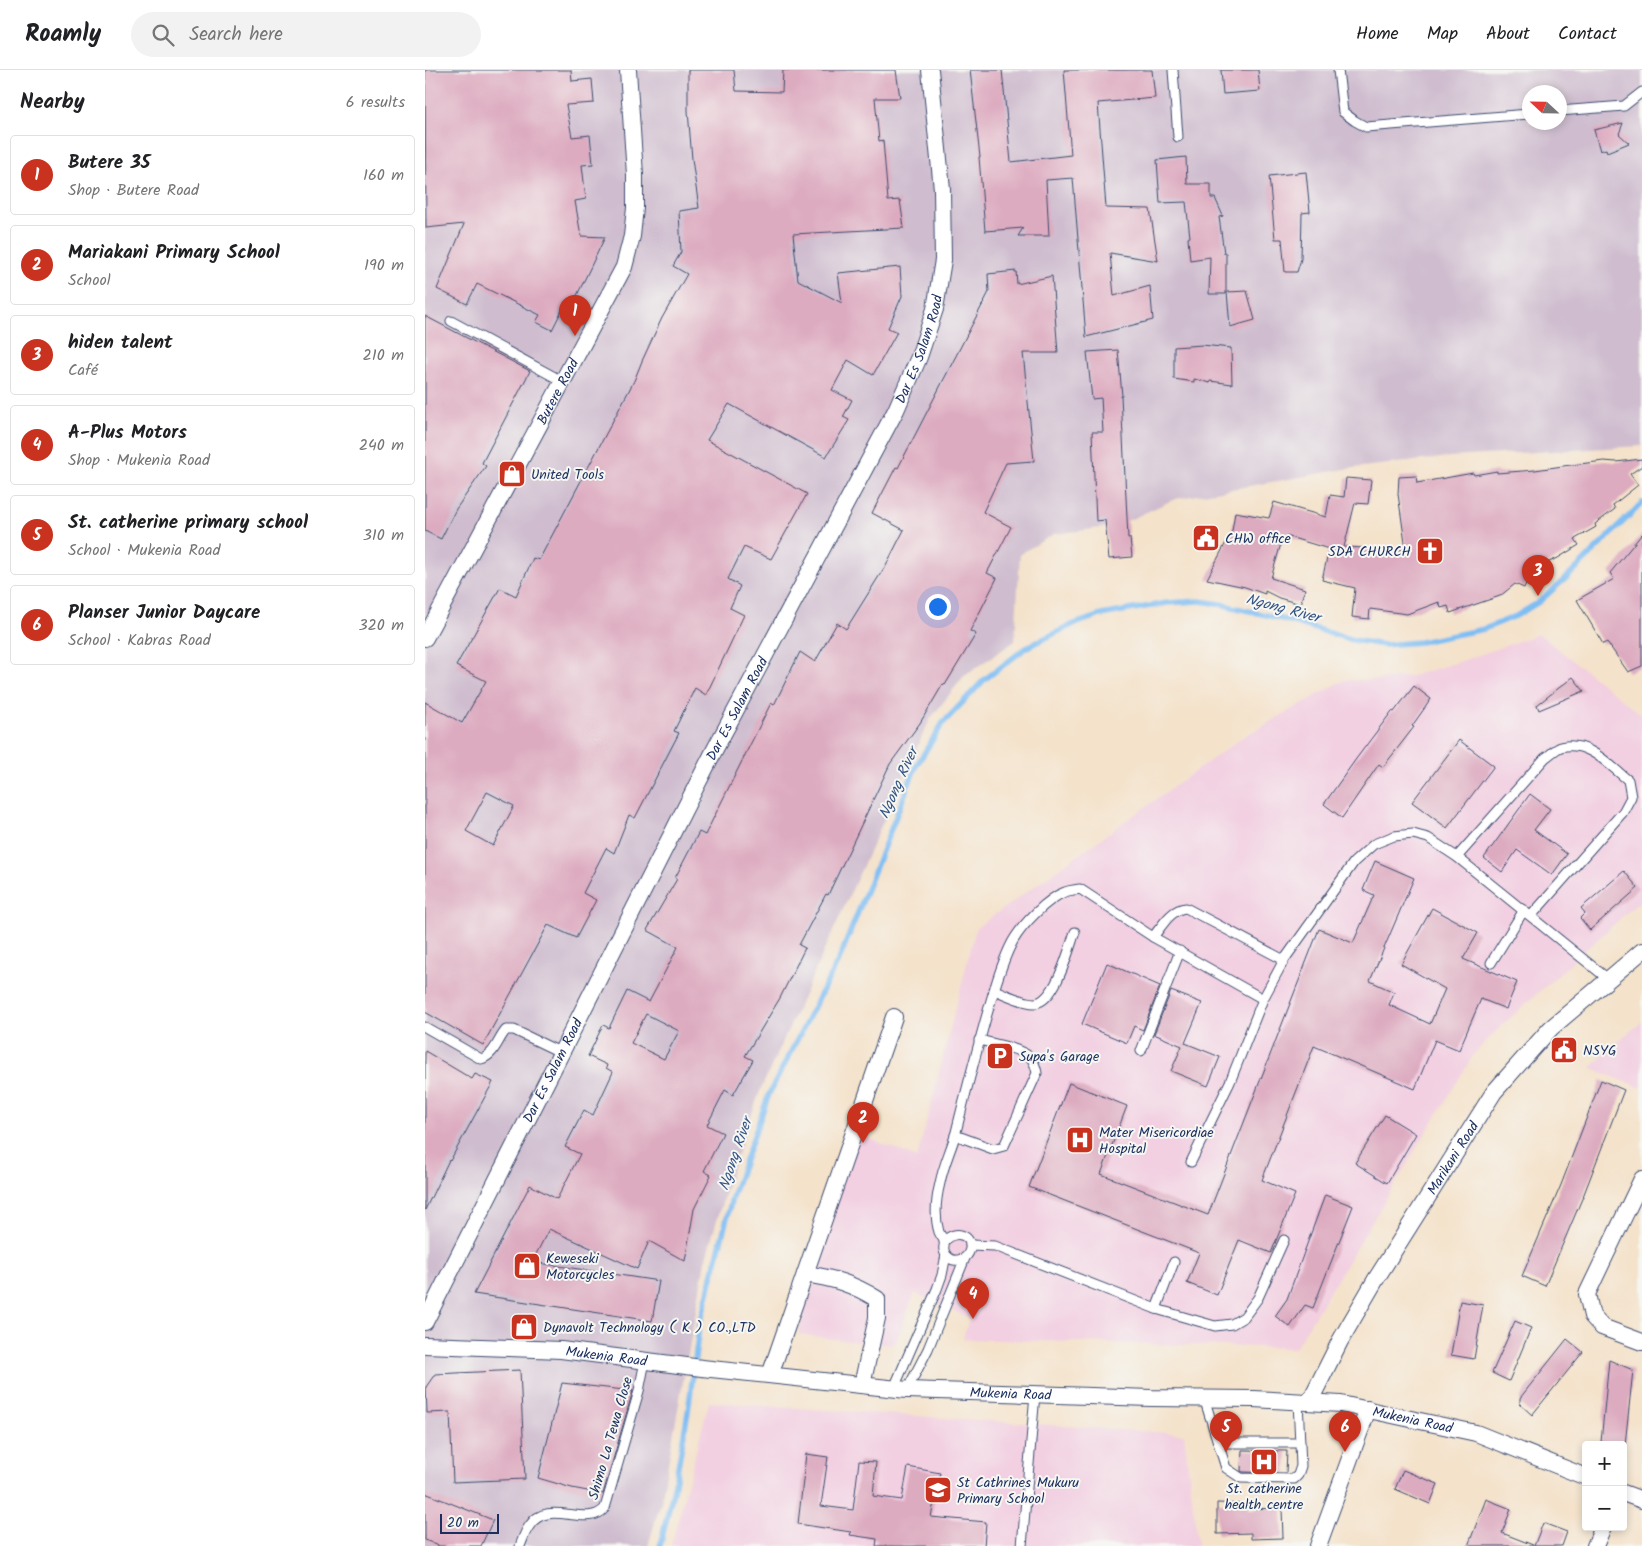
<!DOCTYPE html>
<meta charset="utf-8">
<style>
:root{--surface:#fff;--page:#f2f2f2;--text:#202124;--muted:#757577;--line:#e0e0e0;--accent:#c8321e}
body{margin:0;font-family:Kalam,sans-serif;background:var(--page);color:var(--text)}
.controls{position:absolute;right:15px;bottom:15px;display:grid;overflow:hidden;border-radius:5px;box-shadow:0 2px 8px #0003}
.controls button{width:45px;height:45px;display:grid;place-items:center;padding:0;border:0;border-bottom:1px solid var(--line);background:var(--surface);color:var(--text);font:25px sans-serif}
.compass{position:absolute;left:1097px;top:15px;width:45px;height:45px;border-radius:50%;background:var(--surface);box-shadow:0 2px 8px #0003;rotate:292deg}
.scale{position:absolute;left:15px;bottom:12px;width:59px;box-sizing:border-box;padding-left:5px;border:2px solid #1b2f5e;border-top:0;font-size:14px;line-height:18px;white-space:nowrap;color:#1b2f5e;-webkit-text-stroke:4px #f6f6f2;paint-order:stroke}
.you{position:absolute;left:512px;top:536px;width:18px;height:18px;margin:-12px;border:4px solid #fff;border-radius:50%;background:#1a73e8;box-shadow:0 0 0 8px #1a73e833}
.badge{display:grid;place-items:center;width:32px;height:32px;border-radius:50%;background:var(--accent);color:#fff;font-size:16px;font-weight:700}
.pin{position:absolute;translate:-50% -41px;filter:drop-shadow(0 1px 2px #0008)}
.pin::after{content:'';position:absolute;top:26px;width:18px;height:15px;background:inherit;clip-path:polygon(0 0,100% 0,50% 100%)}
.list{margin:0;padding:0;list-style:none}
h2{display:flex;justify-content:space-between;align-items:center;height:65px;margin:0;padding:0 20px;font-size:21px}
h2 small{font-size:16px;font-weight:400;color:var(--muted)}
.list li{display:grid;grid-template-columns:32px 1fr auto;gap:15px;align-items:center;box-sizing:border-box;height:80px;margin:0 10px 10px;padding:0 10px;border:1px solid var(--line);border-radius:5px}
.list b{display:block;font-size:19px;white-space:nowrap}
.list p{margin:0;font-size:16px;white-space:nowrap;color:var(--muted)}
.list em{font-size:16px;font-style:normal;color:var(--muted)}
.icon{flex:none;width:28px;height:28px;fill:none;stroke:currentColor;stroke-width:2;stroke-linecap:round;stroke-linejoin:round}
.map{position:relative;flex:none;width:1217px;height:1476px;overflow:hidden}
header{display:flex;align-items:center;gap:30px;box-sizing:border-box;height:70px;padding:0 25px;background:var(--surface);border-bottom:1px solid var(--line)}
header strong{font-size:24px}
nav{display:flex;gap:28px;margin-inline-start:auto;font-size:18px}
.search{width:350px;height:45px;background:var(--page);display:flex;align-items:center;gap:12px;box-sizing:border-box;padding:0 18px;border-radius:28px;color:var(--muted);font-size:19px}
main{display:flex}
aside{flex:1;background:var(--surface)}
.map>svg:first-child{display:block}
</style>
<header>
<strong>Roamly</strong>
<div class="search"><svg class="icon" aria-label="search" viewBox="0 0 24 24"><circle cx="10" cy="10" r="6"/><path d="M15 15l6 6"/></svg>Search here</div>
<nav><a>Home</a><a>Map</a><a>About</a><a>Contact</a></nav>
</header>
<main>
<aside>
<h2>Nearby<small>6 results</small></h2>
<ul class="list">
<li><span class="badge">1</span><div><b>Butere 35</b><p>Shop · Butere Road</p></div><em>160 m</em></li>
<li><span class="badge">2</span><div><b>Mariakani Primary School</b><p>School</p></div><em>190 m</em></li>
<li><span class="badge">3</span><div><b>hiden talent</b><p>Café</p></div><em>210 m</em></li>
<li><span class="badge">4</span><div><b>A-Plus Motors</b><p>Shop · Mukenia Road</p></div><em>240 m</em></li>
<li><span class="badge">5</span><div><b>St. catherine primary school</b><p>School · Mukenia Road</p></div><em>310 m</em></li>
<li><span class="badge">6</span><div><b>Planser Junior Daycare</b><p>School · Kabras Road</p></div><em>320 m</em></li>
</ul>
</aside>
<div class="map">
<svg width="1217" height="1476" viewBox="0 0 1217 1476">
<rect width="100%" height="100%" fill="#f6f6f2"/>
<filter id="ink" filterUnits="userSpaceOnUse"><feTurbulence type="fractalNoise" baseFrequency=".02" numOctaves="2"/><feDisplacementMap in="SourceGraphic" scale="10" xChannelSelector="R" yChannelSelector="G"/><feConvolveMatrix kernelMatrix="1 2 1 2 8 2 1 2 1" color-interpolation-filters="sRGB"/></filter>
<filter id="wash" filterUnits="userSpaceOnUse"><feTurbulence type="fractalNoise" baseFrequency=".0096" numOctaves="4" result="noise"/><feDisplacementMap in="SourceGraphic" scale="20" xChannelSelector="R" yChannelSelector="G"/><feGaussianBlur stdDeviation="1.12" result="paint"/><feColorMatrix in="noise" values="0 0 0 0 0 0 0 0 0 0 0 0 0 0 0 0 0 1.4 0 .05"/><feComposite in="paint" operator="in"/></filter>
<g filter="url(#wash)">
<rect width="100%" height="100%" fill="#f4e2ca"/>
<!-- built -->
<g fill="#f2cfe1">
<path d="M1114 564 1217 645V829L1074 958 1049 984 870 1278 538 1269 544 1248 490 1223 470 1274H445L373 1264 429 1062 492 1088 551 858 818 667 919 610H953L986 606 1034 592Z"/>
<path d="M1217 952V1018L1166 998 1188 975Z"/>
<path d="M284 1332 759 1364 773 1476H246Z"/>
</g>
<!-- industrial -->
<path fill="#cfbdcf" fill-rule="evenodd" d="M0 0H1217V376L1024 387 920 399 750 429 691 456 629 464 595 484 590 571 539 606 505 649 335 1021 305 1105 280 1191 236 1432 223 1476H0ZM1104 22H1134V52H1104Z"/>
<g fill="none" stroke-linecap="round" stroke-linejoin="round">
<!-- stream -->
<path stroke="#7fbef3" stroke-width="5.5" d="M235 1476 250 1413 263 1342 274 1258 308 1124 344 1024 416 885 491 696 518 653 559 610 602 577 649 554 676 545 742 533 774 531 795 534 865 551 928 570 959 575 995 572 1059 559 1091 546 1114 532 1150 500 1217 433"/>
</g>
<g id="blocks">
<!-- building -->
<g fill="#ddabc0" fill-rule="evenodd">
<path d="M0 0H146L147 11 167 9 169 33 141 35 147 67 165 65 168 94 157 95 161 129 150 131 156 166 180 167 145 240 139 236 127 260 111 252 115 245 52 214 42 234 12 219 39 154 1 158Z"/>
<path d="M263 0H309L311 21 357 22 358 0H471L475 28H450L454 71 458 70 463 131 475 130 479 158 368 164 373 210 417 233 413 203 475 197 477 226 463 258 472 262 448 305 423 290 407 320 427 330 418 347 424 350 401 387 304 334 282 370 382 424 346 489 319 477 303 509 315 516 305 538 319 545 281 625 270 618 249 661 254 663 210 748 204 745 189 783 181 778 158 823 171 830 151 868 123 855 58 975 0 942V632L37 653 61 611 31 596 75 518 91 526 108 488 114 490 209 311 217 291 237 248 262 204 248 196 256 182 254 141 274 138 267 89 263 41ZM62 722 89 736 68 776 41 761Z"/>
<path d="M545 0H577L586 92 646 85 639 0H727L730 28 673 33 681 138 725 139 733 191 685 183 689 226 725 216 728 250 661 267 648 108 621 110 624 166H593L598 158 560 161 554 87H555Z"/>
<path d="M796 0H833L835 21 798 24Z"/>
<path d="M1198 53 1194 64 1204 73 1182 82 1181 79 1175 81 1169 60Z"/>
<path d="M761 87 762 114H786V128H790L798 146 794 147 799 183H801V224H784L785 187 765 190 763 168 765 167 761 132 735 133 732 90Z"/>
<path d="M881 102 885 142 877 143 876 189 872 202H860L857 169H850L844 106Z"/>
<path d="M591 201 592 214 627 206 633 283H598L609 391 581 393 558 442 586 457 562 503 572 508 545 561 551 564 520 615 518 614 495 653 465 694 403 825 401 824 374 875 380 878 355 928 320 986 328 990 308 1025 300 1020 282 1055 298 1063 279 1101 286 1105 269 1139 260 1191 224 1171 212 1199 124 1159 107 1192 234 1211 227 1251 49 1224 105 1115 132 1129 155 1084 140 1077 159 1040 168 1045 188 1002 181 998 182 995 163 986 178 955 184 958 202 921 224 932 253 877 222 860 252 809 250 808 274 762 280 765 346 633 349 635 375 582 390 592 412 553 421 559 461 495 479 460 447 443 471 397 473 398 564 222 563 204ZM221 944 254 961 239 989 206 973Z"/>
<path d="M822 221 830 250 805 257 802 222Z"/>
<path d="M0 246 105 301 57 393 61 396 31 439 16 469 0 461Z"/>
<path d="M777 275 806 278 807 314 785 311V313L769 309V312L749 309V277Z"/>
<path d="M693 280 697 326H696L703 468H705L707 487 684 489 680 450 671 451 667 362H678L676 328 667 329 662 282Z"/>
<path d="M1217 389V396L1205 404 1213 415 1188 435 1190 439 1170 454 1171 457 1150 469 1154 475 1133 488 1113 497V504L1104 507 1099 518 1090 514 1075 526 1025 543 1023 536 1016 538 1014 532 982 544 945 539 944 549 927 547 930 518 897 510 904 479 861 466 859 471 857 470 846 508 880 519 875 534 854 528 840 521V524L820 517 782 509 807 461 810 442 844 448 849 432 901 447 905 425 919 427 921 408 946 410 943 434 930 433 919 477 981 480 973 424 974 407 991 406 992 413 1048 403 1049 405 1072 401V403L1110 400 1138 396 1179 391 1191 392Z"/>
<path d="M1217 464V596L1203 602 1182 572 1178 574 1152 530 1189 509 1185 503Z"/>
<path d="M1148 607 1159 621 1114 640 1112 635Z"/>
<path d="M989 616 1006 629 987 656 989 657 958 697 954 694 917 748 899 734 931 689 967 641 969 642Z"/>
<path d="M1034 670 1069 696 1022 758 987 732Z"/>
<path d="M1105 724 1125 739 1109 760 1142 784 1127 805 1092 780 1077 802 1059 788Z"/>
<path d="M950 791 989 808 945 911 969 922 964 935 1005 954 1020 919 976 894 1007 838 1053 863 1038 889 1092 912 1081 939 1056 929 1034 980 1010 970 990 1019 889 976 837 1110 870 1124 846 1183 814 1170 792 1225 762 1213 774 1183 604 1117 644 1013 702 1036 676 1104 783 1145 894 859 928 873 949 825 938 820Z"/>
<path d="M1199 801 1213 818 1165 860 1155 848 1160 843 1156 838Z"/>
<path d="M682 893 735 916 718 960 709 956 702 973 657 954Z"/>
<path d="M746 921 777 933 760 973 795 987 783 1016 746 1001 757 976 729 964Z"/>
<path d="M0 981 47 1009 50 1004 68 1012 25 1091 24 1090 0 1140Z"/>
<path d="M1176 1010 1199 1020 1159 1124 1120 1216 1097 1206 1136 1115Z"/>
<path d="M960 1045 991 1064 962 1113 930 1093Z"/>
<path d="M900 1125 928 1136 888 1238 880 1235 865 1257 850 1246 862 1229Z"/>
<path d="M1035 1231 1058 1235 1049 1289 1026 1285Z"/>
<path d="M1090 1251 1106 1258 1084 1311 1067 1303Z"/>
<path d="M1142 1269 1158 1282 1107 1345 1095 1334V1328Z"/>
<path d="M1184 1290 1208 1300 1200 1375 1176 1372Z"/>
<path d="M95 1300 100 1409 28 1412 25 1342 2 1343 1 1317 10 1304Z"/>
<path d="M137 1313 208 1321 178 1424 147 1418 113 1408Z"/>
<path d="M817 1380 862 1381 861 1403 818 1402 816 1401Z"/>
<path d="M381 1384 403 1387 396 1436 428 1440 434 1391 451 1392 448 1426 477 1430 483 1397 515 1403 506 1447 561 1452 559 1476H451L452 1469 425 1465 426 1462 373 1454Z"/>
<path d="M978 1400 1013 1414 1005 1434 970 1419Z"/>
<path d="M0 1423 68 1450 56 1476H14L0 1470Z"/>
<path d="M1061 1429 1086 1439 1077 1463 1108 1475V1476H1043Z"/>
<path d="M792 1433 823 1434V1439L857 1438 858 1468 826 1469V1463L792 1464Z"/>
<path d="M1118 1453 1142 1462 1137 1476H1109Z"/>
</g>
</g>
</g>
<g filter="url(#ink)">
<use href="#blocks" fill-opacity="0" stroke="#3c4a6e" stroke-width="1"/>
<g fill="none" stroke-linecap="round" stroke-linejoin="round">
<!-- lane casing -->
<g stroke="#3c4a6e" stroke-width="11">
<g id="lane">
<path d="M748 0 753 67"/>
<path d="M913 0 918 42 930 51 941 57 1104 44"/>
<path d="M1134 41 1199 36 1217 22"/>
<path d="M26 251 137 311"/>
<path d="M1032 787 1120 688C1125 685 1130 679 1136 677 1163 670 1184 695 1203 710L1206 727 1198 742 1106 846"/>
<path d="M728 867C737 856 746 839 761 838L859 890"/>
<path d="M1066 893 1099 840"/>
<path d="M569 920C581 924 597 933 610 933 631 931 644 879 650 862"/>
<path d="M838 929 859 890 929 792 949 774 969 766 988 764 1003 768 1032 787 1183 909"/>
<path d="M0 957 56 989C69 986 73 969 81 960H89L137 983"/>
<path d="M716 981 755 881"/>
<path d="M530 1065 568 1079 579 1076 612 1003C611 998 610 993 606 988 598 979 567 973 554 970"/>
<path d="M519 1172C531 1157 550 1167 544 1182 542 1187 537 1190 532 1190 526 1191 520 1186 519 1180 518 1177 520 1175 519 1172 519 1169 515 1165 514 1162 509 1146 511 1129 515 1113 518 1097 525 1082 530 1066 533 1054 536 1042 539 1030 548 995 557 961 567 927 573 908 578 889 588 871 597 855 623 828 640 822 645 820 650 820 655 819L728 867 838 929 805 1012 766 1092"/>
<path d="M545 1175 570 1176 731 1239 749 1192"/>
<path d="M731 1239 790 1256 807 1254 819 1247 833 1228 859 1170"/>
<path d="M469 1318 512 1219 517 1205 521 1185"/>
<path d="M482 1320 503 1279 540 1188"/>
<path d="M779 1328 801 1398 816 1408 869 1409 873 1405 876 1396 873 1331"/>
<path d="M794 1373H875"/>
<path d="M95 1476C98 1469 100 1461 105 1455 123 1428 162 1459 180 1438L214 1321 220 1291"/>
<path d="M597 1476 610 1324"/>
</g>
</g>
<!-- street casing -->
<g stroke="#3c4a6e" stroke-width="18">
<g id="street">
<path id="s1" d="M0 568 199 197 207 166 210 138V105L203 0"/>
<path d="M1217 1109 1162 1224 1167 1246 1177 1257 1217 1272"/>
<path d="M380 1204C408 1208 428 1214 452 1229V1248L437 1315"/>
<path id="s2" d="M0 1252 290 679 471 340 494 287 510 239 518 190 517 119 505 0"/>
<path id="s3" d="M0 1275 136 1280 277 1298 482 1320 726 1328 829 1329 916 1334 1051 1363 1161 1407"/>
<path d="M345 1305 469 947"/>
<path id="s4" d="M885 1331 915 1271 951 1209 1069 1022 1126 958 1217 881"/>
<path d="M1198 1423 1217 1430"/>
<path d="M893 1476 943 1339"/>
<path d="M1170 1476 1178 1457"/>
</g>
</g>
<!-- lane -->
<use href="#lane" stroke="#fff" stroke-width="9"/>
<!-- street -->
<use href="#street" stroke="#fff" stroke-width="16"/>
</g>
</g>
<!-- icons -->
<defs>
<g id="shop-square" transform="scale(1.4375)"><rect x="-9" y="-9" width="18" height="18" rx="4" fill="#c8321e" stroke="#f6f6f2"/><path d="M-5-2.5h2.3a2.7 3.5 0 0 1 5.4 0H5L5.5 6h-11ZM-1.5-2.5h3a1.5 2.3 0 0 0-3 0Z" fill="#fff"/></g>
<g id="civic-square" transform="scale(1.4375)"><rect x="-9" y="-9" width="18" height="18" rx="4" fill="#c8321e" stroke="#f6f6f2"/><path d="M-.6-6.5H3V-4.5H.6V-3L4-1V1h2V6H-6V1h2V-1L-.6-3ZM-1.2 2.5V6h2.4V2.5Z" fill="#fff"/></g>
<g id="church-square" transform="scale(1.4375)"><rect x="-9" y="-9" width="18" height="18" rx="4" fill="#c8321e" stroke="#f6f6f2"/><path d="M-1.2-6h2.4v3.5h3.3v2.4h-3.3V6h-2.4V-.1h-3.3v-2.4h3.3Z" fill="#fff"/></g>
<g id="parking-square" transform="scale(1.4375)"><rect x="-9" y="-9" width="18" height="18" rx="4" fill="#c8321e" stroke="#f6f6f2"/><path d="M-3.5-5.5H1a3.5 3.5 0 0 1 0 7H-1V5.5H-3.5ZM-1-3.4V-.6H.8a1.4 1.4 0 0 0 0-2.8Z" fill="#fff"/></g>
<g id="hospital-square" transform="scale(1.4375)"><rect x="-9" y="-9" width="18" height="18" rx="4" fill="#c8321e" stroke="#f6f6f2"/><path d="M-5-5h3v3.5h4V-5h3V5h-3V1.5h-4V5h-3Z" fill="#fff"/></g>
<g id="school-square" transform="scale(1.4375)"><rect x="-9" y="-9" width="18" height="18" rx="4" fill="#c8321e" stroke="#f6f6f2"/><path d="M0-5L7-2L0 1L-7-2ZM-4 1L0 2.5L4 1V4Q0 6-4 4Z" fill="#fff"/></g>
</defs>
<g fill-rule="evenodd">
<use href="#shop-square" x="87" y="404"/>
<use href="#civic-square" x="781" y="468"/>
<use href="#church-square" x="1005" y="481"/>
<use href="#civic-square" x="1139" y="980"/>
<use href="#parking-square" x="575" y="986"/>
<use href="#hospital-square" x="655" y="1070"/>
<use href="#shop-square" x="102" y="1196"/>
<use href="#shop-square" x="99" y="1257"/>
<use href="#hospital-square" x="839" y="1392"/>
<use href="#school-square" x="513" y="1420"/>
</g>
<g text-anchor="middle" stroke-width="4" stroke-linejoin="round" paint-order="stroke">
<!-- street labels -->
<g font-size="14" fill="#1b2f5e" stroke="#f6f6f2">
<text dy="5" stroke="none"><textPath href="#s2" startOffset="1092">Dar Es Salam Road</textPath></text>
<text dy="5" stroke="none"><textPath href="#s1" startOffset="280">Butere Road</textPath></text>
<text dy="5" stroke="none"><textPath href="#s2" startOffset="688">Dar Es Salam Road</textPath></text>
<text dy="5" stroke="none"><textPath href="#s2" startOffset="282">Dar Es Salam Road</textPath></text>
<text dy="5" stroke="none"><textPath href="#s4" startOffset="282">Marikani Road</textPath></text>
<text dy="5" stroke="none"><textPath href="#s3" startOffset="182">Mukenia Road</textPath></text>
<text dy="5" stroke="none"><textPath href="#s3" startOffset="588">Mukenia Road</textPath></text>
<text dy="5" stroke="none"><textPath href="#s3" startOffset="992">Mukenia Road</textPath></text>
<text transform="translate(185 1368) rotate(-74)" y="5">Shimo La Tewa Close</text>
</g>
<!-- poi labels -->
<g font-size="14" fill="#1b2f5e" stroke="#f6f6f2" text-anchor="start">
<text x="106" y="409">United Tools</text>
<text x="800" y="473">CHW office</text>
<text x="986" y="486" text-anchor="end">SDA CHURCH</text>
<text x="1158" y="985">NSYG</text>
<text x="594" y="991">Supa's Garage</text>
<text x="674" y="1067">Mater Misericordiae<tspan x="674" dy="16">Hospital</tspan></text>
<text x="121" y="1193">Keweseki<tspan x="121" dy="16">Motorcycles</tspan></text>
<text x="118" y="1262">Dynavolt Technology ( K ) CO.,LTD</text>
<text x="532" y="1417">St Cathrines Mukuru<tspan x="532" dy="16">Primary School</tspan></text>
<text x="839" y="1423" text-anchor="middle">St. catherine<tspan x="839" dy="16">health centre</tspan></text>
</g>
<!-- water labels -->
<g font-size="15" font-style="italic" fill="#345383" stroke="#f6f6f2">
<text transform="translate(858 538) rotate(15)" y="5">Ngong River</text>
<text transform="translate(473 713) rotate(-66)" y="5">Ngong River</text>
<text transform="translate(310 1084) rotate(-71)" y="5">Ngong River</text>
</g>
</g>
</svg>
<div class="controls">
<button>+</button>
<button>−</button>
</div>
<svg class="compass" viewBox="-18 -18 36 36"><path d="M0-13l5 13h-10z" fill="#e53935"/><path d="M0 13l5-13h-10z" fill="#757577"/></svg>
<div class="scale">20 m</div>
<div class="you"></div>
<div class="pin badge" style="left:150px;top:266px">1</div>
<div class="pin badge" style="left:438px;top:1073px">2</div>
<div class="pin badge" style="left:1113px;top:526px">3</div>
<div class="pin badge" style="left:548px;top:1249px">4</div>
<div class="pin badge" style="left:801px;top:1382px">5</div>
<div class="pin badge" style="left:920px;top:1382px">6</div>
</div>
</main>
